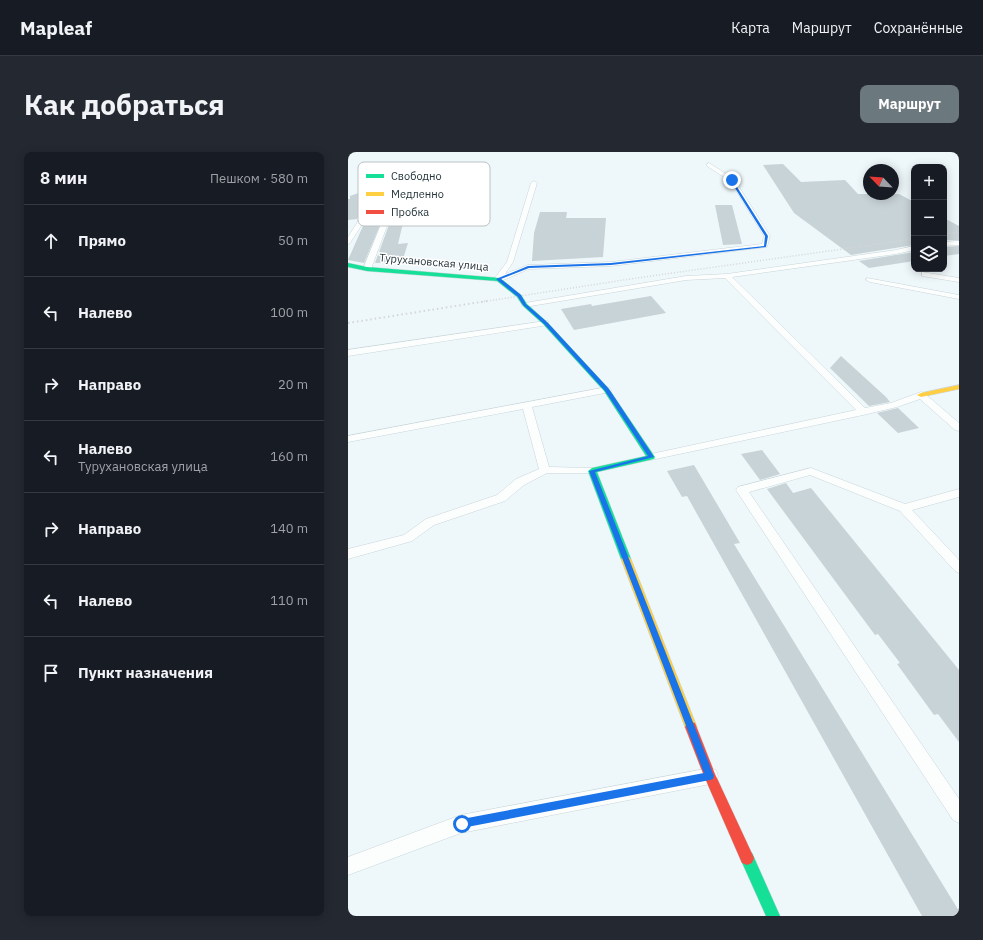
<!DOCTYPE html>
<html lang="ru">
<meta charset="utf-8">
<style>
:root{--surface:#171b24;--page:#242831;--text:#f1f3f6;--muted:#9ea1a6;--line:#363941;--accent:#6b787d}
body{margin:0;font-family:"IBM Plex Sans",sans-serif;background:var(--page);color:var(--text)}
.controls{position:absolute;right:12px;top:12px;display:grid;overflow:hidden;border-radius:8px;box-shadow:0 2px 10px #0003}
.controls button{width:36px;height:36px;display:grid;place-items:center;padding:0;border:0;border-bottom:1px solid var(--line);background:var(--surface);color:var(--text);font:20px sans-serif}
.compass{position:absolute;left:515px;top:12px;width:36px;height:36px;border-radius:50%;background:var(--surface);box-shadow:0 2px 10px #0003;rotate:295deg}
.stop{position:absolute;width:12px;height:12px;margin:-9px;border:3px solid #1a73e8;border-radius:50%;background:#fff}
.stop.end{background:#1a73e8;border-color:#fff;box-shadow:0 1px 4px #0008}
.list{margin:0;padding:0;list-style:none}
h2{display:flex;justify-content:space-between;align-items:center;height:52px;margin:0;padding:0 16px;font-size:17px}
h2 small{font-size:13px;font-weight:400;color:var(--muted)}
.list li{display:grid;grid-template-columns:26px 1fr auto;gap:12px;align-items:center;box-sizing:border-box;height:72px;padding:0 16px;border-top:1px solid var(--line)}
.list b{display:block;font-size:15px;white-space:nowrap}
.list p{margin:0;font-size:13px;white-space:nowrap;color:var(--muted)}
.list em{font-size:13px;font-style:normal;color:var(--muted)}
.icon{flex:none;width:22px;height:22px;fill:none;stroke:currentColor;stroke-width:2;stroke-linecap:round;stroke-linejoin:round}
.map{position:relative;flex:none;width:611px;height:764px;overflow:hidden;border-radius:8px}
header{display:flex;align-items:center;gap:24px;box-sizing:border-box;height:56px;padding:0 20px;background:var(--surface);border-bottom:1px solid var(--line)}
header strong{font-size:19px}
nav{display:flex;gap:22px;margin-inline-start:auto;font-size:14px}
.intro{display:flex;align-items:center;justify-content:space-between;box-sizing:border-box;height:96px;padding:0 24px}
h1{margin:0;font-size:28px}
.button{padding:10px 18px;border-radius:8px;background:var(--accent);color:#fff;font-size:14px;font-weight:700}
main{display:flex;gap:24px;padding:0 24px}
aside{flex:1;background:var(--surface);border-radius:8px;box-shadow:0 2px 10px #0003}
.map>svg:first-child{display:block}
</style>
<header>
<strong>Mapleaf</strong>
<nav><a>Карта</a><a>Маршрут</a><a>Сохранённые</a></nav>
</header>
<div class="intro"><h1>Как добраться</h1><a class="button">Маршрут</a></div>
<main>
<aside>
<h2>8 мин<small>Пешком · 580 m</small></h2>
<ul class="list">
<li><svg class="icon" aria-label="ahead" viewBox="0 0 24 24"><path d="M12 20V5M6 11l6-6 6 6"/></svg><div><b>Прямо</b></div><em>50 m</em></li>
<li><svg class="icon" aria-label="left" viewBox="0 0 24 24"><path d="M17 20v-9H6M10 6l-5 5 5 5"/></svg><div><b>Налево</b></div><em>100 m</em></li>
<li><svg class="icon" aria-label="right" viewBox="0 0 24 24"><path d="M7 20v-9h11M14 6l5 5-5 5"/></svg><div><b>Направо</b></div><em>20 m</em></li>
<li><svg class="icon" aria-label="left" viewBox="0 0 24 24"><path d="M17 20v-9H6M10 6l-5 5 5 5"/></svg><div><b>Налево</b><p>Турухановская улица</p></div><em>160 m</em></li>
<li><svg class="icon" aria-label="right" viewBox="0 0 24 24"><path d="M7 20v-9h11M14 6l5 5-5 5"/></svg><div><b>Направо</b></div><em>140 m</em></li>
<li><svg class="icon" aria-label="left" viewBox="0 0 24 24"><path d="M17 20v-9H6M10 6l-5 5 5 5"/></svg><div><b>Налево</b></div><em>110 m</em></li>
<li><svg class="icon" aria-label="arrive" viewBox="0 0 24 24"><path d="M6 21V4h12l-3 4 3 4H6"/></svg><div><b>Пункт назначения</b></div></li>
</ul>
</aside>
<div class="map">
<svg width="611" height="764" viewBox="0 0 611 764">
<rect width="100%" height="100%" fill="#eef7fa"/>
<!-- building -->
<g fill="#c8d3d7">
<path d="M435 12 453 30 497 28 510 42H551L566 50V93L503 103 446 61 415 13Z"/>
<path d="M67 20 50 92 60 91 54 110 27 111 53 40 52 38 47 37 16 111 0 108 33 33Z"/>
<path d="M22 37 9 67 0 68V47H2V44Z"/>
<path d="M367 53H384L394 92 375 93Z"/>
<path d="M192 60H219L218 66H258L255 105 184 109 186 81Z"/>
<path d="M596 66 611 74V88H596Z"/>
<path d="M611 94V102L596 104V95Z"/>
<path d="M566 100V109L521 116 511 109Z"/>
<path d="M303 144 318 161 226 178 213 157 243 152 244 154Z"/>
<path d="M493 204 538 245 542 250 521 254 482 216Z"/>
<path d="M550 256 571 276 550 281 529 261Z"/>
<path d="M414 298 432 322 412 328 393 302Z"/>
<path d="M346 313 392 391 386 392 611 759V764H574L339 344 334 345 319 319Z"/>
<path d="M438 331 445 341 463 336 611 518V590L590 562 586 563 549 512 552 511 530 482 527 483 419 337Z"/>
</g>
<g fill="none" stroke-linecap="round" stroke-linejoin="round">
<!-- lane casing -->
<g stroke="#c9d5d9" stroke-width="1">
<g id="lane">
<path d="M361 11 386 27 422 84 419 95 263 114 181 117 153 129H147L146 127 159 110 183 31 186 29 189 31 165 110 157 122 180 113 263 110 414 92 416 84 382 29 359 14V12Z"/>
<path d="M30 26 33 28 15 71 2 91 0 92V85L9 71 27 28Z"/>
<path d="M47 38 52 39 23 117 17 118 15 117Z"/>
<path d="M611 89V93L596 94V90Z"/>
<path d="M566 94V98L548 102 384 125 517 256 543 251 573 240 576 241 611 271V279L607 278 572 247 549 255 515 263 303 308 299 307 298 305 303 302 508 258 377 126 338 128 177 155 173 153 177 151 338 124 379 122 548 98Z"/>
<path d="M574 120 611 126V130L574 124Z"/>
<path d="M519 126 611 143V147L522 130 518 128Z"/>
<path d="M197 169H200V173L0 204V198Z"/>
<path d="M259 235 262 236 264 238 262 240 184 255 201 315 244 316 248 317 249 319 248 321H199L176 333 157 349 86 373 64 389 0 407V397L56 383 78 367 149 343 168 327 191 317 175 257 0 290V284Z"/>
<path d="M463 316 557 352 611 337V345L564 358 611 408V421L607 419 552 359 462 323 401 340 611 647V671L605 668 388 338 390 335Z"/>
<path d="M362 616 368 618 370 624 368 630 362 632 113 681 0 723V705L113 663Z"/>
</g>
</g>
<!-- fast casing -->
<g stroke="#c9d5d9" stroke-width="1">
<g id="fast">
<path d="M0 111 19 115 152 126 173 143 179 152 199 170 261 237 307 305 306 307 249 320 283 407 281 409H275L273 407 240 319 244 316 298 304 256 239 195 172 175 154 169 145 149 129 19 119 0 115Z"/>
<path d="M399 699 404 701 432 764H418L392 706 394 701Z"/>
</g>
</g>
<!-- slow casing -->
<g stroke="#c9d5d9" stroke-width="1">
<g id="slow">
<path d="M611 233V237L573 245 569 243 573 241Z"/>
<path d="M278 404 281 405 283 407 349 575 347 579 343 580 339 579 337 575 273 407 275 405Z"/>
</g>
</g>
<!-- jam casing -->
<g stroke="#c9d5d9" stroke-width="1">
<path id="jam" d="M343 570 347 571 367 622 406 706 404 711 399 713 394 711 356 624 337 575 339 571Z"/>
</g>
<!-- lane -->
<use href="#lane" fill="#fcfefe" fill-rule="evenodd"/>
<!-- fast -->
<use href="#fast" fill="#16e098" fill-rule="evenodd"/>
<!-- slow -->
<use href="#slow" fill="#ffcf43" fill-rule="evenodd"/>
<!-- jam -->
<use href="#jam" fill="#f24e42" fill-rule="evenodd"/>
<!-- rail-far1 -->
<g stroke="#d4d7d8" stroke-width="1.5" stroke-dasharray="1 2" stroke-linecap="butt">
<path d="M596 82 611 80"/>
<path d="M133 150 289 126 566 87"/>
</g>
<!-- rail -->
<path stroke="#d4d7d8" stroke-width="2" stroke-dasharray="1.5 3" stroke-linecap="butt" d="M0 171 139 149"/>
</g>
<!-- route -->
<path fill="#1a73e8" d="M384 27 420 84 418 95 263 113 181 116 153 127 173 143 178 152 199 170 261 237 306 305 247 320 366 624 365 627 362 628 114 676 110 675 109 672 110 668 114 667 356 621 241 319 300 304 257 239 196 172 175 153 170 145 148 127 180 114 263 111 416 94 417 84 382 28Z"/>
<g text-anchor="middle" stroke-width="3" stroke-linejoin="round" paint-order="stroke">
<!-- far-street labels -->
<g font-size="11" fill="#24343a" stroke="#fff">
<text transform="translate(86 110) rotate(5)" y="4">Турухановская улица</text>
</g>
</g>
<!-- legend -->
<rect x="10" y="10" width="132" height="64" rx="6" fill="#fff" stroke="#bdc2c4" stroke-width="1"/>
<rect x="18" y="22" width="18" height="4" fill="#16e098"/>
<rect x="18" y="40" width="18" height="4" fill="#ffcf43"/>
<rect x="18" y="58" width="18" height="4" fill="#f24e42"/>
<g font-size="11" fill="#24343a">
<text x="43" y="28">Свободно</text>
<text x="43" y="46">Медленно</text>
<text x="43" y="64">Пробка</text>
</g>
</svg>
<div class="controls">
<button>+</button>
<button>−</button>
<button><svg class="icon" aria-label="layers" viewBox="0 0 24 24"><path d="M12 4l9 5-9 5-9-5zM3 14l9 5 9-5"/></svg></button>
</div>
<svg class="compass" viewBox="-18 -18 36 36"><path d="M0-13l5 13h-10z" fill="#e53935"/><path d="M0 13l5-13h-10z" fill="#9ea1a6"/></svg>
<div class="stop" style="left:114px;top:672px"></div>
<div class="stop end" style="left:384px;top:28px"></div>
</div>
</main>
